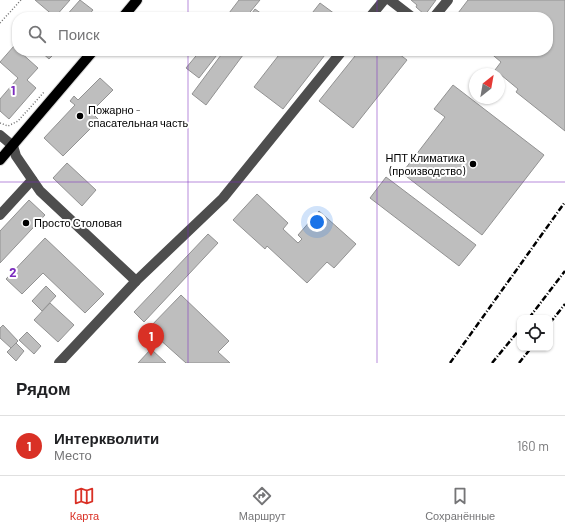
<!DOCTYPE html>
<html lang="ru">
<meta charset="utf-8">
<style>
:root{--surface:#fff;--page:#f6f6f6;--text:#202124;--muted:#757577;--line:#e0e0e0;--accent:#d93025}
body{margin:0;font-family:Barlow,sans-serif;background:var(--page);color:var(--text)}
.controls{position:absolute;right:12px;bottom:12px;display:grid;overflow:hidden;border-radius:8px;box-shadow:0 1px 3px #0004}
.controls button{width:36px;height:36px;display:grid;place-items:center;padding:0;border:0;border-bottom:1px solid var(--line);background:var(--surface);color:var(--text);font:20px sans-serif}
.compass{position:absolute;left:469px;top:68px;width:36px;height:36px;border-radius:50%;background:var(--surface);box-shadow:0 1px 3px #0004;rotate:31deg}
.you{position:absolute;left:317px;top:222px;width:14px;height:14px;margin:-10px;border:3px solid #fff;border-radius:50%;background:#1a73e8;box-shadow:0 0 0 6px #1a73e833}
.badge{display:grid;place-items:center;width:26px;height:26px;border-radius:50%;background:var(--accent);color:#fff;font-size:13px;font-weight:700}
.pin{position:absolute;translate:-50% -33px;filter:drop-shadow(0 1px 2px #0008)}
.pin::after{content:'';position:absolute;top:21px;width:14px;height:12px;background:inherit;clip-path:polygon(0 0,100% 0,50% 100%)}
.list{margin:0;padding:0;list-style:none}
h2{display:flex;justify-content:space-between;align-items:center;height:52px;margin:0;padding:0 16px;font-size:17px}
h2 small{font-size:13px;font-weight:400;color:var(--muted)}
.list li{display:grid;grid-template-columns:26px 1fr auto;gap:12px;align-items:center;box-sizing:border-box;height:60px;padding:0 16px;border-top:1px solid var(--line)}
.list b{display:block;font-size:15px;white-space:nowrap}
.list p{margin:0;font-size:13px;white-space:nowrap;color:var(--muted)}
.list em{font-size:13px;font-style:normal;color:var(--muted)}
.icon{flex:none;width:22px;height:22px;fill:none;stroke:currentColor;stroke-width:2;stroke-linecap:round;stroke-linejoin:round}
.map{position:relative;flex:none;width:565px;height:363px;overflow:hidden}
.search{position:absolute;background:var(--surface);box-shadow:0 1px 3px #0004;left:12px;right:12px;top:12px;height:44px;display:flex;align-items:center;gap:10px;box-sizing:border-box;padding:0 14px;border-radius:16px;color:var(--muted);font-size:15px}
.sheet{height:112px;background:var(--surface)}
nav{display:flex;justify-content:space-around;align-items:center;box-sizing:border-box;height:56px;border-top:1px solid var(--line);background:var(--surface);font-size:11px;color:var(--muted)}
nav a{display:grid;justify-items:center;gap:2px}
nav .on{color:var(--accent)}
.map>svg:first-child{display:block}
</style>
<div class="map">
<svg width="565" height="363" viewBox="0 0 565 363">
<rect width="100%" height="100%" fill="#fff"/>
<!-- building -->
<g fill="#bebebe" stroke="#929292">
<path d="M35 0H70L55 17Z"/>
<path d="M80 0 93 10 87 17H65Z"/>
<path d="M239 0H260L246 17H226Z"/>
<path d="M411 0H436L425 15 416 7 417 5Z"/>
<path d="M468 0H565V131L516 92 518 89 495 70 501 62 488 51H548V17H455Z"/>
<path d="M320 3 339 17H309Z"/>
<path d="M255 9 266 17H249Z"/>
<path d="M14 46 17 51H19L38 68 27 80 36 88 9 119 0 111V99L18 78 0 62Z"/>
<path d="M40 51H57L49 59Z"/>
<path d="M200 51H220L199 78 186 68Z"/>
<path d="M224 51H246L206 105 192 94Z"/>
<path d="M282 51H328L283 109 254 87Z"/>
<path d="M359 51H395L407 60 353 128 319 101Z"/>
<path d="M100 78 113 90 91 112 99 120 63 156 44 138 75 105 70 101 74 96 78 100Z"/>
<path d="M453 85 544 155 482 235 402 173 445 117 434 109Z"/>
<path d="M67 163 96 190 82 206 53 178Z"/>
<path d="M386 177 476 245 459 266 370 198Z"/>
<path d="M257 194 288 223 283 229 298 243 302 239 298 235 319 211 356 244 334 268 327 262 307 283 267 246 265 249 233 220Z"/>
<path d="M29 200 45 215 0 263V231Z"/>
<path d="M208 234 218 243 144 322 134 312Z"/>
<path d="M45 238 104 294 85 313 43 273 22 294 6 279Z"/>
<path d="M46 286 56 296 42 311 32 301Z"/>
<path d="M181 295 229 341 218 352 230 363H186L148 329Z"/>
<path d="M50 303 74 325 58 342 34 320Z"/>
<path d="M3 325 18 341 11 348 0 338V328Z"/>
<path d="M27 332 41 346 34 354 19 340Z"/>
<path d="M16 343 24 351 16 361 7 352Z"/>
<path d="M151 349 166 363H138Z"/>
</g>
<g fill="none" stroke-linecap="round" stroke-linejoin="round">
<!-- major casing -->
<g stroke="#dbdbdb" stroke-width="12">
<g id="major">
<path d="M123 17 137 0"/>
<path d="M0 160 93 51"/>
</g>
</g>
<!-- path -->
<g stroke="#707070" stroke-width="1.5" stroke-dasharray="1 2" stroke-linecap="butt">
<path d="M0 23 21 0"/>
<path d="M0 123 8 126 18 121 45 91"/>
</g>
<!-- minor -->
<g stroke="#4e4e4e" stroke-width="10">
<path d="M390 0 412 17"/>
<path d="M370 17 384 0"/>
<path d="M434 17 448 0"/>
<path d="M0 135 13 146 16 156 40 191 136 281"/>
<path d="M0 215 32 180"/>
<path d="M59 363 136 281 223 198 342 51"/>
</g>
<!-- major -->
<use href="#major" stroke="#000" stroke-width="10"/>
<!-- rail -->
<g stroke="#000" stroke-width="2.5" stroke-dasharray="6 2 1 2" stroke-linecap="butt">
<path d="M529 318 565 271"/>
<path d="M550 323 565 304"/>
<path d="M450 363 565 202"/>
<path d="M492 363 520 329"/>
<path d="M519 363 531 348"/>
</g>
</g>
<!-- grid -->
<path fill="none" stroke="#7b2cbf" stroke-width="1" stroke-opacity="0.55" d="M188 0V17M377 0V17M188 51V363M377 51V363M0 182H565"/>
<!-- markers -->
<g fill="#000" stroke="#fff" stroke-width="1.5">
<circle cx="80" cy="116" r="4"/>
<circle cx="473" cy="164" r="4"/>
<circle cx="26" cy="223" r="4"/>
</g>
<g text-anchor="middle" stroke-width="4" stroke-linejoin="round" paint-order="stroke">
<!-- poi labels -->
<g font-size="11" fill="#000" stroke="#fff" text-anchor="start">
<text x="88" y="114">Пожарно -<tspan x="88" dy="13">спасательная часть</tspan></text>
<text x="465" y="162" text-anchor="end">НПТ Климатика<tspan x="465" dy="13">(производство)</tspan></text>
<text x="34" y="227">Просто Столовая</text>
</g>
</g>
<g font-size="13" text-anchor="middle" font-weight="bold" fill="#7b2cbf" stroke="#fff" stroke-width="4" stroke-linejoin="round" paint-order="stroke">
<text x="13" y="95">1</text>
<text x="13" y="277">2</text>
</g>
</svg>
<div class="controls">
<button><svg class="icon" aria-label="locate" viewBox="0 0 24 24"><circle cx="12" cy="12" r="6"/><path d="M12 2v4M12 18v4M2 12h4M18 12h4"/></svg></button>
</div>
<svg class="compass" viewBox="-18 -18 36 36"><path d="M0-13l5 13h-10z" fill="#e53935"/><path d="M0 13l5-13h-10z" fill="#757577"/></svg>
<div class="you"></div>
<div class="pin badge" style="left:151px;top:356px">1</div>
<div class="search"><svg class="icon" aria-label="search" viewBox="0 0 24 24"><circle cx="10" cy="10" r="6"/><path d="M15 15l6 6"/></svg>Поиск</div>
</div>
<section class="sheet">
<h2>Рядом<small></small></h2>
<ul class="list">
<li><span class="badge">1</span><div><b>Интеркволити</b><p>Место</p></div><em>160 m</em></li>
</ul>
</section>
<nav>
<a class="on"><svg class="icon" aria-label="map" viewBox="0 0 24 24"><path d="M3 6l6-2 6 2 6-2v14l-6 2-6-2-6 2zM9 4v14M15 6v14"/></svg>Карта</a>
<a><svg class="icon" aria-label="directions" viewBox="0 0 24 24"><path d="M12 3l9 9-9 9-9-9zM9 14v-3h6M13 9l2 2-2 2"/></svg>Маршрут</a>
<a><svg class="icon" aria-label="saved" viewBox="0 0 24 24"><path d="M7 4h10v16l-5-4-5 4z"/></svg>Сохранённые</a>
</nav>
